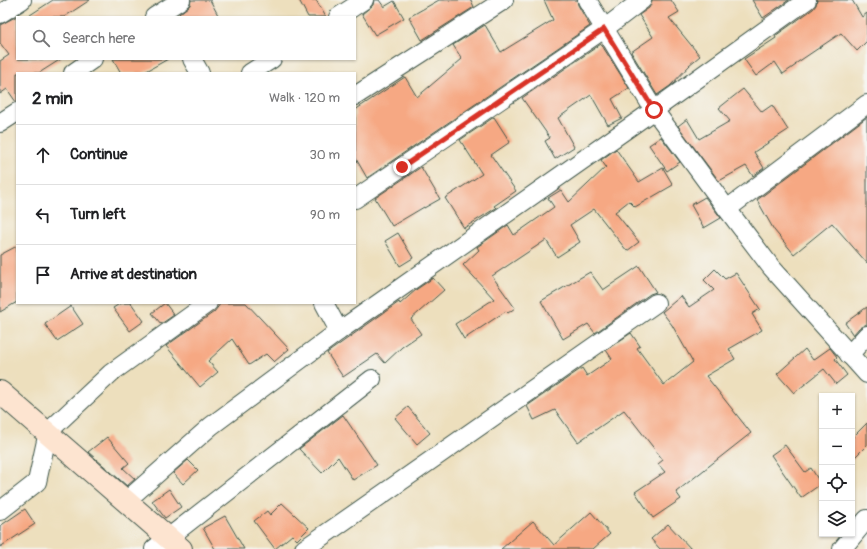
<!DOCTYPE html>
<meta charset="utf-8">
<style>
:root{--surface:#fff;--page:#f2f2f2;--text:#202124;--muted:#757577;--line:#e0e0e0}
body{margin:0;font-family:Pangolin,sans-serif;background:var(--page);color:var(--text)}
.controls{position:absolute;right:12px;bottom:12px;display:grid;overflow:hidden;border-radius:0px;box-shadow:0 1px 3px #0004}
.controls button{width:36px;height:36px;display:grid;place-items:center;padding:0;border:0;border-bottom:1px solid var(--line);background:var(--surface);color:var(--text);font:20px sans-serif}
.stop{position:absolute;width:12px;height:12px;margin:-9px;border:3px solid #d93025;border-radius:50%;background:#fff}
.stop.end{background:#d93025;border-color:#fff;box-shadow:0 1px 4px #0008}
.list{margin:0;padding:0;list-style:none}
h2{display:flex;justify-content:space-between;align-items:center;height:52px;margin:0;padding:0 16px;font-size:17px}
h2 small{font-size:13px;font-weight:400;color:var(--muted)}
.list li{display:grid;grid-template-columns:26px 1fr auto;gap:12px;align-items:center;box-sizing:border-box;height:60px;padding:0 16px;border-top:1px solid var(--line)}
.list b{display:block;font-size:15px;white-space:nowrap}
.list em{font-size:13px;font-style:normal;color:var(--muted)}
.icon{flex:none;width:22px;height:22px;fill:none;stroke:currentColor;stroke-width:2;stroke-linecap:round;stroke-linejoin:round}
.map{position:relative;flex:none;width:867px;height:549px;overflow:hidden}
.search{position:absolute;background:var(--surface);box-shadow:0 1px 3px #0004;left:16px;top:16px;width:340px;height:44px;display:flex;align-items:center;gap:10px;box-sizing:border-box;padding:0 14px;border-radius:0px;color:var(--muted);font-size:15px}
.panel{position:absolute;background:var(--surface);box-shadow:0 1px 3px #0004;left:16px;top:72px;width:340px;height:232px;border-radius:0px}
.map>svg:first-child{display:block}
</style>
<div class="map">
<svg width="867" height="549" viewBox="0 0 867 549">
<rect width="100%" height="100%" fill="#f6f6f2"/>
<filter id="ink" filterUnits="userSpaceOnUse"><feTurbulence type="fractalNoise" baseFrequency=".025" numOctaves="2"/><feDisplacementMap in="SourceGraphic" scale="8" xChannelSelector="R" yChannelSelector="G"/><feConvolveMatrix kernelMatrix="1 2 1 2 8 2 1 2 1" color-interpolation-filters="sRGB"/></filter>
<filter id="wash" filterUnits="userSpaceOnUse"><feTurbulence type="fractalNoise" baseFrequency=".012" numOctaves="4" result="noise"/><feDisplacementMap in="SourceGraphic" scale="16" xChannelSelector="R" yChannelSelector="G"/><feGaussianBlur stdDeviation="0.9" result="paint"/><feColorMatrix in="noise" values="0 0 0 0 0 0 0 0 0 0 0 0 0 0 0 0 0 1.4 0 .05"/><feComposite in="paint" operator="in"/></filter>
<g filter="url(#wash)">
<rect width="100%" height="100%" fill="#eddfbd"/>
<g id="blocks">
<!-- building -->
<g fill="#f6a883">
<path d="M53 0H90L64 17H27Z"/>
<path d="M191 0H210L219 17H181L179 14 190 5Z"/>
<path d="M299 0H316L326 17H308Z"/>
<path d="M374 0H379L384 7 394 1 404 18 375 35 362 14 373 5Z"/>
<path d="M439 0H471L474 7 422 40 409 17Z"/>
<path d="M544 0H577L578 5 590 26 367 178 355 157V110L405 77 417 97 462 59 453 45 485 25 501 52 553 20Z"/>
<path d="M652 0H671L679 12 669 18 700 56 689 65H690L670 86 657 95 631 52 653 37 639 15 649 8 651 4Z"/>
<path d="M752 0H789L763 18Z"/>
<path d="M817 0H852L862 17 867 13V41L857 51 841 33 795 64 796 65 783 74 775 62 756 76 744 59 776 38 775 36 813 9 816 5Z"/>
<path d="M17 16V59H61L39 73H17V102H16L7 89 0 94V61L9 55 0 43V25Z"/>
<path d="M601 44 629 88 612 99 622 118 608 125 591 95 558 118 574 147 555 159 545 141 550 138 522 98Z"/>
<path d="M113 59H168L143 73H121Z"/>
<path d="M743 89 762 112 772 105 788 130 754 152 764 168 753 176 746 166 719 181 678 126 687 119 699 139 730 121 719 108Z"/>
<path d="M494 117 510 142 491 155 516 191 494 206 496 208 464 228 445 198 482 174 460 140Z"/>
<path d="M867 117V263L832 223 794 254 774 230 757 200Z"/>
<path d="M661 137 680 162 667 171 649 145Z"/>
<path d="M616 149 639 182 663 168 673 185 635 207 629 201 615 212 639 242 627 251 594 209 570 225 580 242 557 257 546 240 492 276 515 308 508 313 506 311 464 339 455 324 494 299 463 265 479 250 477 247 508 225 514 235 554 207 548 198 561 190 569 202 606 167 601 160Z"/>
<path d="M421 167 440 199 424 208V207L392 226 375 198Z"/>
<path d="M705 197 721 218 704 228 691 205Z"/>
<path d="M398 233 413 258 400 266 385 241Z"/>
<path d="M17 246V302L0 312V255Z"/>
<path d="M639 266 656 292 650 294 595 333 588 324 563 339 541 301 590 272 603 290Z"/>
<path d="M715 269 725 279 736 273 760 309 752 314 762 330 729 349 735 359 706 376 751 433 676 492 681 499 653 518 635 492 665 472 658 464 663 460 624 410 578 442 555 410 534 420 527 406 582 368 587 376 612 359 606 350 631 333 640 346 637 348 664 385 693 362 672 325 662 312 681 296 689 307 714 290 704 280Z"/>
<path d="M433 278 444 290 411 319 421 334 402 347 385 363 377 354 343 377 327 353 399 302 400 304 417 289Z"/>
<path d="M121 303H131L144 321 130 331 113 308Z"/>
<path d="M165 303 174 315 161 324 152 313Z"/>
<path d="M221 303H246L289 349 274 362 266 354 249 365 232 339 208 361 218 372 200 387 166 346 214 312Z"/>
<path d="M71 306 83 324 57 341 45 324Z"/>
<path d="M867 307V324L859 328 853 335 845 323Z"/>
<path d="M830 348 837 357 835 359 847 375 836 384 824 369 794 393 777 374 805 349 813 360Z"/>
<path d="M408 407 430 433 417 444 395 418Z"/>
<path d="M343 415 377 465 353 480 338 457 322 473 299 449Z"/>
<path d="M867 423V445L852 460V438Z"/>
<path d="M107 437 129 463 123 468 135 479 127 486 88 452Z"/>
<path d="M785 445 805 472 811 468 821 484 801 498 771 455Z"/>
<path d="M188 460 198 470 183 484 173 473Z"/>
<path d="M169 489 181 507 165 518 152 501Z"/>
<path d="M282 503 309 528 297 540 292 535 275 549 254 521 267 511 270 515Z"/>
<path d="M25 509 35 524 0 547V526Z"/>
<path d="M591 512 610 534 593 549H501L533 521 554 545Z"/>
<path d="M225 516 244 549H215L203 528Z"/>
<path d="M668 524 691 549H660L651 539Z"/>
</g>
</g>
</g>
<g filter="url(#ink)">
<use href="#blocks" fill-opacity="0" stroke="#3e5549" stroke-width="1"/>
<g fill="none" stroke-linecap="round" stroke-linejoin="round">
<!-- minor casing -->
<g stroke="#3e5549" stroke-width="20">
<g id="minor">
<path d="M587 0 654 110 727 209 771 267 867 374"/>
<path d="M0 14 22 0"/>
<path d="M154 17 181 0"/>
<path d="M338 17 364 0"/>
<path d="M192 59 200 73"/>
<path d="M73 73 93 59"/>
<path d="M250 73 272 59"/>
<path d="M355 96 504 0"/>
<path d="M0 123 17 112"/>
<path d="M355 199 604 29 642 0"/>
<path d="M727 209 867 104"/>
<path d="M324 303 339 331"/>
<path d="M849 355 867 335"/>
<path d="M126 501 211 426 339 331 654 110 807 0"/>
<path d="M0 511 37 482 48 432 111 373 208 303"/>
<path d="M154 549 372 379"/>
<path d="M304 549 656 303"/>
<path d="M842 549 867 519"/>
</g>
</g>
<!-- secondary casing -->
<g stroke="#3e5549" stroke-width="24">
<path id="secondary" d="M0 392 181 549"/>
</g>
<!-- minor -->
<use href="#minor" stroke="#fff" stroke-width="18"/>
<!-- secondary -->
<use href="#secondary" stroke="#fde4d0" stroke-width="22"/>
</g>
</g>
<g fill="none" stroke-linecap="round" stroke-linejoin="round" filter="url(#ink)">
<!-- route -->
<path stroke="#d93025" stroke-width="5" d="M402 167 604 29 654 110"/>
</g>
</svg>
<div class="controls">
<button>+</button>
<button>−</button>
<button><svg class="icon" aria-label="locate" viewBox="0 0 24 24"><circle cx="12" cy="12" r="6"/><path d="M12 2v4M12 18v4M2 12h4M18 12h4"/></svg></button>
<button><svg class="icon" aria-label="layers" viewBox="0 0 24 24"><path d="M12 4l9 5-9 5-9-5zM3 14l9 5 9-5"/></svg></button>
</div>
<div class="stop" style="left:654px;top:110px"></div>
<div class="stop end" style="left:402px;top:167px"></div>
<div class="search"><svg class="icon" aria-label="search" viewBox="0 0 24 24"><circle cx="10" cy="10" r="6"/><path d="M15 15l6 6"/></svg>Search here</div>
<section class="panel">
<h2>2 min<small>Walk · 120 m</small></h2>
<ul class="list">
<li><svg class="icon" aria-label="ahead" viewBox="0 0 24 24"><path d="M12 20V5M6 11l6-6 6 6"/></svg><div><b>Continue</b></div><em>30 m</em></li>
<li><svg class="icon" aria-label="left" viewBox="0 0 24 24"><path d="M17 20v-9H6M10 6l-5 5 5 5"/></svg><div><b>Turn left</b></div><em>90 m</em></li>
<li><svg class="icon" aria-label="arrive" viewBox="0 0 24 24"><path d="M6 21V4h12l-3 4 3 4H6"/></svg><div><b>Arrive at destination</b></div></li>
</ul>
</section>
</div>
